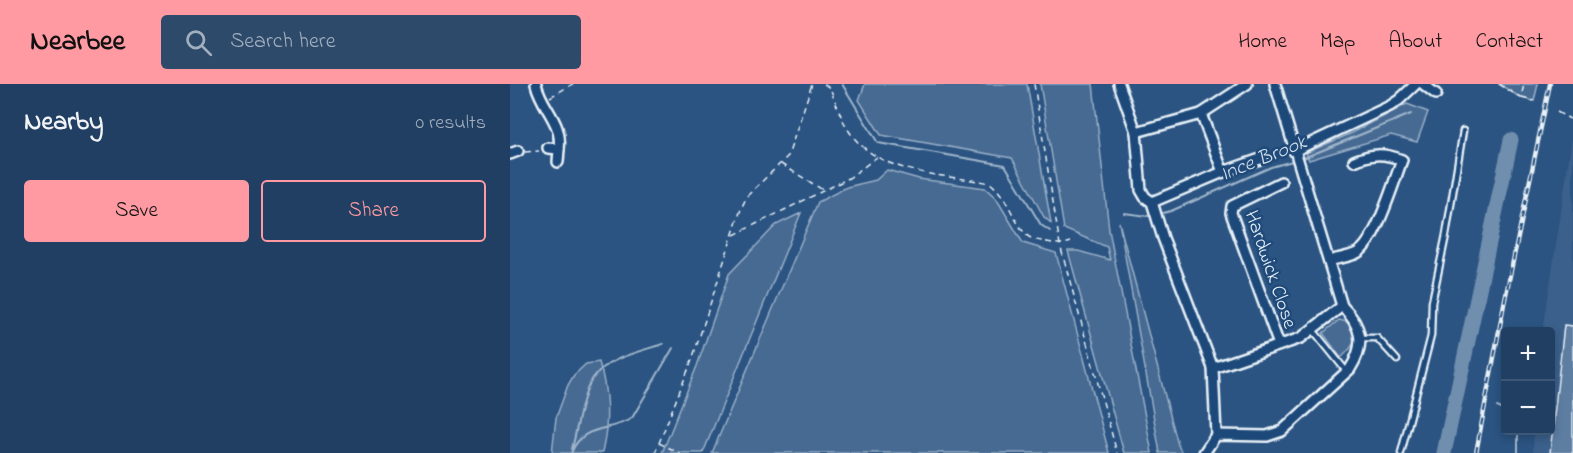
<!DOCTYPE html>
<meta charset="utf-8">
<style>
:root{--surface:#203f62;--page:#2d4a6b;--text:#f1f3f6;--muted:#a2afbe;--line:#3d5877;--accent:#ff9aa2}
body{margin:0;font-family:"Indie Flower",sans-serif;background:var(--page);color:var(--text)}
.controls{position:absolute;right:18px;bottom:18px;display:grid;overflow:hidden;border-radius:6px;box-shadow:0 3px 9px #0003}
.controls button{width:54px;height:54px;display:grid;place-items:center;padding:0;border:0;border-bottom:2px solid var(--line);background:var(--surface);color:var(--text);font:30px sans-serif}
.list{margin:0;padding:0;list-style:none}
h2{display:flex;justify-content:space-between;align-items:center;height:78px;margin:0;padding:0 24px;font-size:26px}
h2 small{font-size:20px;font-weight:400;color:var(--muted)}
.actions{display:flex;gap:12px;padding:18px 24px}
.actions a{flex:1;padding:14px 0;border:2px solid var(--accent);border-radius:6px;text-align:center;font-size:21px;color:var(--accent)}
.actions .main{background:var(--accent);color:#111}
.icon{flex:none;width:33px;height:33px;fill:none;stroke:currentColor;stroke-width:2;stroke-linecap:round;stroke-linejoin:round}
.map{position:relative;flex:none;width:1063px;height:369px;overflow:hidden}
header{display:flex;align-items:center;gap:36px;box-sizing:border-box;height:84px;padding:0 30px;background:var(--accent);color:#111}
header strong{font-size:28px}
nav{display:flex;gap:33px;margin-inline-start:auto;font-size:21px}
.search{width:420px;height:54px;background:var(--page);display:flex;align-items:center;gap:15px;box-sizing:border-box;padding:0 21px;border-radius:6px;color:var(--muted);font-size:22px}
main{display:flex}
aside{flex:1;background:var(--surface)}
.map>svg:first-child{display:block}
</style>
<header>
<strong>Nearbee</strong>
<div class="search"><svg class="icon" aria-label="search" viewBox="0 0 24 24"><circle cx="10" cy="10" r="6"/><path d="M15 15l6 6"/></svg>Search here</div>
<nav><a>Home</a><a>Map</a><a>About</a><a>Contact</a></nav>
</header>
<main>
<aside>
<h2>Nearby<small>0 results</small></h2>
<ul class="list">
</ul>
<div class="actions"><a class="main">Save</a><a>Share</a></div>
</aside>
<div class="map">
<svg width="1063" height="369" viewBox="0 0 1063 369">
<rect width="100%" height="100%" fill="#2b5482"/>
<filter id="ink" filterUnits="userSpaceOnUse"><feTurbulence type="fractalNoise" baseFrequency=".0167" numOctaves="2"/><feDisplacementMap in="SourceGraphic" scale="12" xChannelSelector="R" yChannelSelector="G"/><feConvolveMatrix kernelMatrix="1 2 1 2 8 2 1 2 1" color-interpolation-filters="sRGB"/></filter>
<g filter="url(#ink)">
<!-- built -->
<path fill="#3a608b" d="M1063 48V369H1023L1024 347 1040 346V248L1033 247Z"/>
<!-- green -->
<g fill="#476b93" stroke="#98aec6" stroke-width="1.5">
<path d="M355 0H517L541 139 534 133 502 74 371 51 349 16Z"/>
<path d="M530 0H583L599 146 642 369H614L558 167H568L600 176 597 163 554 145Z"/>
<path d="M989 0H1028L1024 17 1011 14Z"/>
<path d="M897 20 918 28 907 58 881 51 799 76 796 69 842 49Z"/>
<path d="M377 86 409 95 475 104 486 114 513 159 546 169 599 369H202L308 118 337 103 366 96Z"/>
<path d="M291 129 193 369H152L187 282 219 190 266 141Z"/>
<path d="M609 138 668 361 672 369H650Z"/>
<path d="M829 236 837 238C850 254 845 261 831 274L813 249Z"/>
<path d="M89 278C98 307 99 339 92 369H42L46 334 58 301 64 291 76 280Z"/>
</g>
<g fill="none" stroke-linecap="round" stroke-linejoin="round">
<!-- stream -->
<g stroke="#a0b6cb" stroke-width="2">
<path d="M332 0 368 59 495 81 531 141 540 147"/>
<path d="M791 75 901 30"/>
<path d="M614 129 638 132 643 131"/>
<path d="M649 130 661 127 761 83 786 76"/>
<path d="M987 323 996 327"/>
<path d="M1008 346V369"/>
<path d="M62 365C67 346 72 309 83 294 97 274 131 267 153 260"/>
<path d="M61 369C74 338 100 349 122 334L163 264"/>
</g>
<!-- river -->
<path stroke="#708ead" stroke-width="15" d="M934 369 1001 56"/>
</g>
<!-- building -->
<path fill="#5d7da1" stroke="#e8f1f8" stroke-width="1.5" d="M1054 241 1063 242V369H1040Z"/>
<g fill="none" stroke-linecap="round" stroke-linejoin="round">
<!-- service casing -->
<g stroke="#e8f1f8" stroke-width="9">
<g id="service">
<path d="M803 246 837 288"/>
<path d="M850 254H867L887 276"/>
<path d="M891 369 921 252 922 218 936 151 953 47"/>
</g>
</g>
<!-- minor casing -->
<g stroke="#e8f1f8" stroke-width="14">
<g id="minor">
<path d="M26 0C32 25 53 38 49 65"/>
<path d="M609 0 626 48"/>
<path d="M913 0 926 10"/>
<path d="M691 30 713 88 753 74"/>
<path d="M38 64 49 65 48 78"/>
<path d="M784 67 880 22 889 16 906 0"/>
<path d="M0 70 8 67"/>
<path d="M642 118 713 88"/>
<path d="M819 177C828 174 839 173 847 169 866 159 884 97 892 76 874 69 862 69 844 77"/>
<path d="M769 261 721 129 722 122 771 98"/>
<path d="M703 284 791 254 832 222"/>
<path d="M706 351 703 284 653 154 642 118 635 113 631 106 626 48 691 30 737 0"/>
<path d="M694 369 706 351 757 352 772 347 840 285C856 260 852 242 832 222L765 0"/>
</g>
</g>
<!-- path -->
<g stroke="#e8f1f8" stroke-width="1.5" stroke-dasharray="6 4.5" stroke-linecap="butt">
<path d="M314 0 320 4C326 18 331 35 339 47 369 92 433 90 480 99 499 113 505 143 519 153 524 156 532 157 537 158 546 160 552 161 561 158"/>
<path d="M524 0 550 161 607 369"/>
<path d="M989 0 1011 14 1014 0"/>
<path d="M40 13 63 0"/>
<path d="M1012 14 1024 17"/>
<path d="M1047 28 1060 35"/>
<path d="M15 68 29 67"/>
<path d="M271 80 313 106"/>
<path d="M224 151 339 94 367 73"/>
<path d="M149 359 170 369"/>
<path d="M145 369 182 276 231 125 237 112 278 72 302 0"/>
</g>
<!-- service -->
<use href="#service" stroke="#1f4a7a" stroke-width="4.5"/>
<!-- minor -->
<use href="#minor" stroke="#1f4a7a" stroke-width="9"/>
<!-- rail casing -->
<g stroke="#e8f1f8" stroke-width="4.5">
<path id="rail" d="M966 369 994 220 1040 0"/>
</g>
<!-- rail -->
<use href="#rail" stroke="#1f4a7a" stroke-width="2" stroke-dasharray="7" stroke-linecap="butt"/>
</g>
</g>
<g text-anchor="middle" stroke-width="5" stroke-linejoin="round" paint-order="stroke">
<!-- street labels -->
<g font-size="20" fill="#e8f1f8" stroke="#1f4a7a">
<text transform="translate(762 185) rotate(71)" y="7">Hardwick Close</text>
</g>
<!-- water labels -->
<g font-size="21" font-style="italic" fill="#d0dde9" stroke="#1f4a7a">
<text transform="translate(753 73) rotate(-22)" y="7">Ince Brook</text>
</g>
</g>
</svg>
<div class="controls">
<button>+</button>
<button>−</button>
</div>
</div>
</main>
